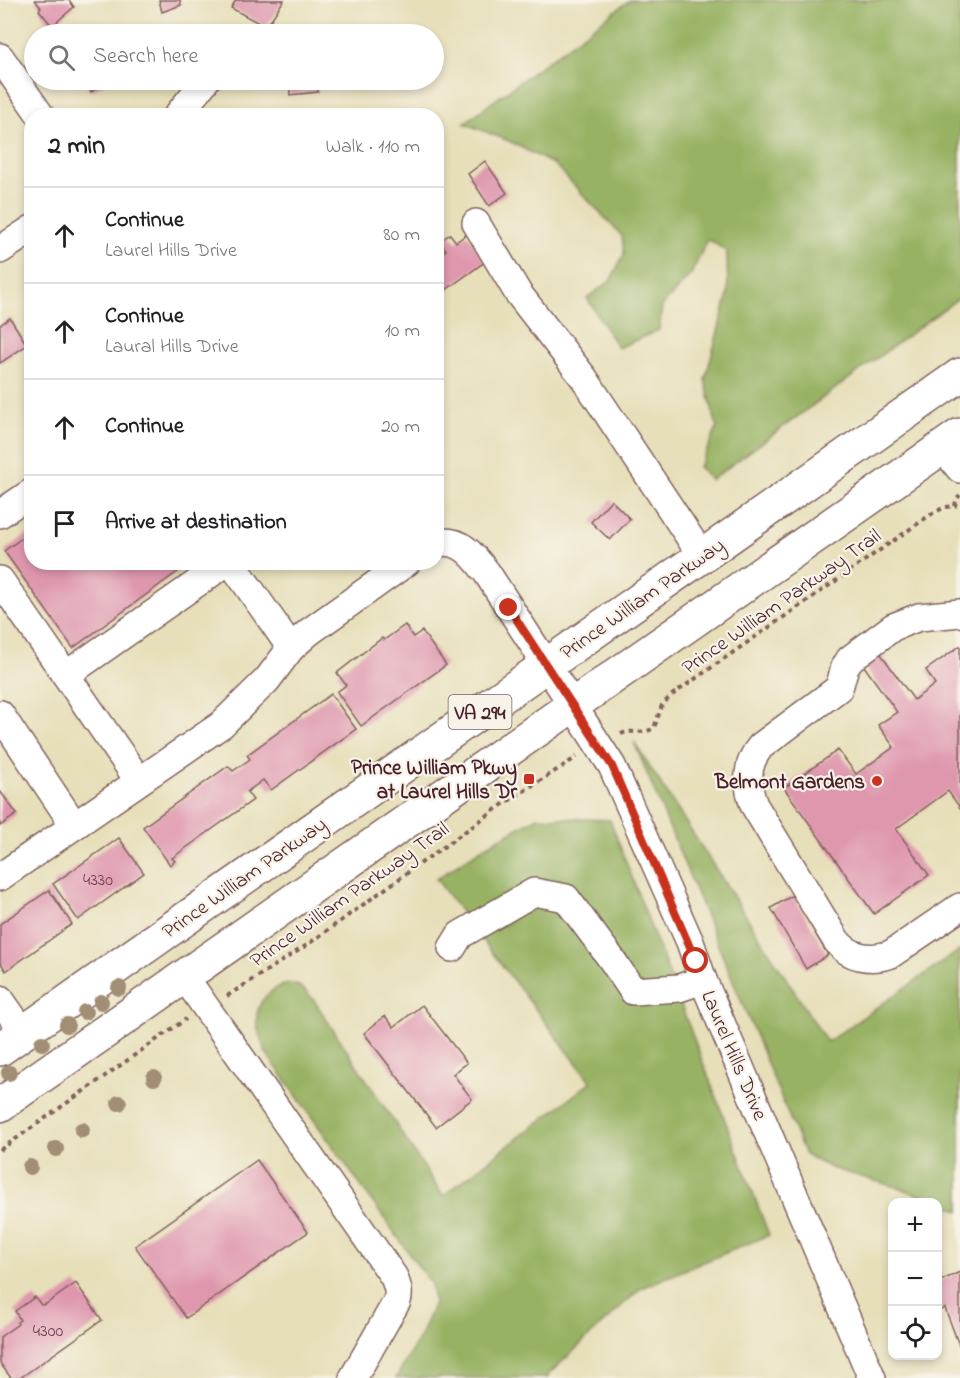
<!DOCTYPE html>
<meta charset="utf-8">
<style>
:root{--surface:#fff;--page:#f6f6f6;--text:#202124;--muted:#757577;--line:#e0e0e0}
body{margin:0;font-family:"Indie Flower",sans-serif;background:var(--page);color:var(--text)}
.controls{position:absolute;right:18px;bottom:18px;display:grid;overflow:hidden;border-radius:12px;box-shadow:0 3px 9px #0003}
.controls button{width:54px;height:54px;display:grid;place-items:center;padding:0;border:0;border-bottom:2px solid var(--line);background:var(--surface);color:var(--text);font:30px sans-serif}
.stop{position:absolute;width:18px;height:18px;margin:-14px;border:4px solid #c8321e;border-radius:50%;background:#fff}
.stop.end{background:#c8321e;border-color:#fff;box-shadow:0 2px 6px #0008}
.list{margin:0;padding:0;list-style:none}
h2{display:flex;justify-content:space-between;align-items:center;height:78px;margin:0;padding:0 24px;font-size:26px}
h2 small{font-size:20px;font-weight:400;color:var(--muted)}
.list li{display:grid;grid-template-columns:39px 1fr auto;gap:18px;align-items:center;box-sizing:border-box;height:96px;padding:0 24px;border-top:2px solid var(--line)}
.list b{display:block;font-size:22px;white-space:nowrap}
.list p{margin:0;font-size:20px;white-space:nowrap;color:var(--muted)}
.list em{font-size:20px;font-style:normal;color:var(--muted)}
.icon{flex:none;width:33px;height:33px;fill:none;stroke:currentColor;stroke-width:2;stroke-linecap:round;stroke-linejoin:round}
.map{position:relative;flex:none;width:960px;height:1378px;overflow:hidden}
.search{position:absolute;background:var(--surface);box-shadow:0 3px 9px #0003;left:24px;top:24px;width:420px;height:66px;display:flex;align-items:center;gap:15px;box-sizing:border-box;padding:0 21px;border-radius:33px;color:var(--muted);font-size:22px}
.panel{position:absolute;background:var(--surface);box-shadow:0 3px 9px #0003;left:24px;top:108px;width:420px;height:462px;border-radius:24px}
.map>svg:first-child{display:block}
</style>
<div class="map">
<svg width="960" height="1378" viewBox="0 0 960 1378">
<rect width="100%" height="100%" fill="#f7f3e8"/>
<filter id="ink" filterUnits="userSpaceOnUse"><feTurbulence type="fractalNoise" baseFrequency=".0167" numOctaves="2"/><feDisplacementMap in="SourceGraphic" scale="12" xChannelSelector="R" yChannelSelector="G"/><feConvolveMatrix kernelMatrix="1 2 1 2 8 2 1 2 1" color-interpolation-filters="sRGB"/></filter>
<filter id="wash" filterUnits="userSpaceOnUse"><feTurbulence type="fractalNoise" baseFrequency=".008" numOctaves="4" result="noise"/><feDisplacementMap in="SourceGraphic" scale="24" xChannelSelector="R" yChannelSelector="G"/><feGaussianBlur stdDeviation="1.35" result="paint"/><feColorMatrix in="noise" values="0 0 0 0 0 0 0 0 0 0 0 0 0 0 0 0 0 1.4 0 .05"/><feComposite in="paint" operator="in"/></filter>
<g filter="url(#wash)">
<rect width="100%" height="100%" fill="#e7dfb9"/>
<!-- forest -->
<g fill="#98b264" stroke="#716848" stroke-width="1.5">
<path d="M630 0H960V297L711 480 699 467 717 428 705 380 728 294 727 252 708 239 691 274 662 306 659 330 618 348 587 298 610 281 624 254 622 236 555 165 509 141 464 123Z"/>
<path d="M634 742 827 1042 960 950V1211L903 1189 831 1168 805 1155Z"/>
<path d="M538 817 610 820 769 1235 641 1288 549 1374 548 1378H396L420 1336 434 1303 431 1284 266 1053C261 1040 256 1029 257 1015 259 997 280 979 299 986 304 989 309 995 313 999L443 1196 591 1082 436 879 486 846Z"/>
</g>
<g id="blocks">
<!-- building -->
<g fill="#df97ae">
<path d="M35 0H69L74 7 52 26 39 10 41 8Z"/>
<path d="M159 0H180L181 5 162 12Z"/>
<path d="M236 0H284L266 27 231 8Z"/>
<path d="M83 80H110L91 92Z"/>
<path d="M289 80H318V92L290 95Z"/>
<path d="M485 161 507 193 489 206 468 174Z"/>
<path d="M450 234 456 242 467 234 486 261 436 297V257L446 250 440 241Z"/>
<path d="M10 318 27 345 0 363V325Z"/>
<path d="M611 500 630 519 610 540 591 522Z"/>
<path d="M32 531V562H191L73 648 4 551Z"/>
<path d="M405 625 413 637 422 631 446 665 361 726 337 692 346 685 337 673 382 638 384 640Z"/>
<path d="M960 646V808L948 791 896 829 929 875 874 914 784 788 838 750 856 774 894 747 878 725 897 712 861 662 878 650 914 700 935 684 926 670Z"/>
<path d="M331 694 356 729 271 790 263 780 247 792 253 800 172 858 175 861 170 865 143 827 228 766 233 771 250 759 247 755Z"/>
<path d="M0 791 17 814 0 826Z"/>
<path d="M119 838 144 873 78 920 53 884Z"/>
<path d="M49 890 72 924 6 971 0 962V924Z"/>
<path d="M793 895 828 955 806 969 771 908Z"/>
<path d="M422 1005 467 1063 453 1074 472 1099 436 1127 364 1033 385 1016 394 1027Z"/>
<path d="M257 1160 308 1232 186 1318 135 1246Z"/>
<path d="M960 1272V1348L945 1308 938 1311V1282Z"/>
<path d="M76 1283 102 1320 20 1378H11L0 1363V1337L18 1324 17 1322 20 1320 15 1311 35 1297 41 1305 46 1304Z"/>
</g>
</g>
</g>
<g filter="url(#ink)">
<use href="#blocks" fill-opacity="0" stroke="#81625d" stroke-width="1.5"/>
<g fill="none" stroke-linecap="round" stroke-linejoin="round">
<!-- minor casing -->
<g stroke="#81625d" stroke-width="30">
<g id="minor">
<path d="M0 57 41 116"/>
<path d="M177 116 206 80"/>
<path d="M476 223 518 293 584 378 702 556"/>
<path d="M0 250 32 229"/>
<path d="M942 447 960 469"/>
<path d="M0 514 32 492"/>
<path d="M436 543C461 538 473 555 487 573L612 766 690 942 703 980 872 1378"/>
<path d="M231 562 291 648"/>
<path d="M0 580 139 781"/>
<path d="M960 613 919 617 893 627 850 659 845 667 839 688 761 746C746 763 746 785 754 805L836 940C849 958 871 961 891 954L960 907"/>
<path d="M66 675 227 562"/>
<path d="M0 714 74 825"/>
<path d="M0 877 221 725 267 680 291 648 309 632 407 562"/>
<path d="M452 948 460 935 534 892 566 898 610 957 633 991 679 988 703 980"/>
<path d="M184 976 394 1277C397 1286 400 1292 397 1301L353 1378"/>
<path d="M0 999 23 1032"/>
</g>
</g>
<!-- highway casing -->
<g stroke="#81625d" stroke-width="36">
<g id="highway">
<path d="M0 1049 960 375"/>
<path d="M0 1105 960 435"/>
</g>
</g>
<!-- path -->
<g stroke="#81625d" stroke-width="4" stroke-dasharray="4.5 4.5" stroke-linecap="butt">
<path d="M621 734C631 729 643 735 654 728L662 705 672 695 933 513 945 507 955 506 956 500 960 495"/>
<path d="M227 996 307 945 499 807 577 757"/>
<path d="M0 1150 186 1019"/>
</g>
<!-- minor -->
<use href="#minor" stroke="#fff" stroke-width="27"/>
<!-- highway -->
<use href="#highway" stroke="#fff" stroke-width="33"/>
</g>
<!-- trees -->
<g fill="#a18e75">
<circle cx="119" cy="988" r="8"/>
<circle cx="101" cy="1002" r="8"/>
<circle cx="85" cy="1012" r="8"/>
<circle cx="67" cy="1025" r="8"/>
<circle cx="42" cy="1043" r="8"/>
<circle cx="9" cy="1073" r="8"/>
<circle cx="154" cy="1078" r="8"/>
<circle cx="119" cy="1103" r="8"/>
<circle cx="82" cy="1130" r="8"/>
<circle cx="56" cy="1149" r="8"/>
<circle cx="30" cy="1167" r="8"/>
</g>
</g>
<g fill="none" stroke-linecap="round" stroke-linejoin="round" filter="url(#ink)">
<!-- route -->
<path stroke="#c8321e" stroke-width="8" d="M509 608 612 766 696 961"/>
</g>
<!-- markers -->
<g fill="#c8321e" stroke="#f7f3e8" stroke-width="2">
<rect x="523" y="773" width="12" height="12" rx="3"/>
<circle cx="877" cy="781" r="6"/>
</g>
<g text-anchor="middle" stroke-width="4.5" stroke-linejoin="round" paint-order="stroke">
<!-- number labels -->
<g font-size="18" fill="#6f3d4c">
<text x="98" y="885">4330</text>
<text x="48" y="1336">4300</text>
</g>
<!-- shield labels -->
<rect fill="#f7f3e8" stroke="#7e5f64" stroke-width="1.5" x="448.5" y="695" width="63" height="34" rx="4.5"/>
<g font-size="20" font-weight="bold" fill="#4a1f2b">
<text x="480" y="719">VA 294</text>
</g>
<!-- street labels -->
<g font-size="21" fill="#4a1f2b" stroke="#f7f3e8">
<text transform="translate(642 598) rotate(-35)" y="7">Prince William Parkway</text>
<text transform="translate(781 601) rotate(-35)" y="7">Prince William Parkway Trail</text>
<text transform="translate(244 877) rotate(-35)" y="7">Prince William Parkway</text>
<text transform="translate(349 894) rotate(-35)" y="7">Prince William Parkway Trail</text>
<text transform="translate(735 1055) rotate(67)" y="7">Laurel Hills Drive</text>
</g>
<!-- poi labels -->
<g font-size="21" font-weight="bold" fill="#4a1f2b" stroke="#f7f3e8" text-anchor="end">
<text x="517" y="774">Prince William Pkwy<tspan x="517" dy="24">at Laurel Hills Dr</tspan></text>
<text x="865" y="788">Belmont Gardens</text>
</g>
</g>
</svg>
<div class="controls">
<button>+</button>
<button>−</button>
<button><svg class="icon" aria-label="locate" viewBox="0 0 24 24"><circle cx="12" cy="12" r="6"/><path d="M12 2v4M12 18v4M2 12h4M18 12h4"/></svg></button>
</div>
<div class="stop" style="left:696px;top:961px"></div>
<div class="stop end" style="left:509px;top:608px"></div>
<div class="search"><svg class="icon" aria-label="search" viewBox="0 0 24 24"><circle cx="10" cy="10" r="6"/><path d="M15 15l6 6"/></svg>Search here</div>
<section class="panel">
<h2>2 min<small>Walk · 110 m</small></h2>
<ul class="list">
<li><svg class="icon" aria-label="ahead" viewBox="0 0 24 24"><path d="M12 20V5M6 11l6-6 6 6"/></svg><div><b>Continue</b><p>Laurel Hills Drive</p></div><em>80 m</em></li>
<li><svg class="icon" aria-label="ahead" viewBox="0 0 24 24"><path d="M12 20V5M6 11l6-6 6 6"/></svg><div><b>Continue</b><p>Laural Hills Drive</p></div><em>10 m</em></li>
<li><svg class="icon" aria-label="ahead" viewBox="0 0 24 24"><path d="M12 20V5M6 11l6-6 6 6"/></svg><div><b>Continue</b></div><em>20 m</em></li>
<li><svg class="icon" aria-label="arrive" viewBox="0 0 24 24"><path d="M6 21V4h12l-3 4 3 4H6"/></svg><div><b>Arrive at destination</b></div></li>
</ul>
</section>
</div>
